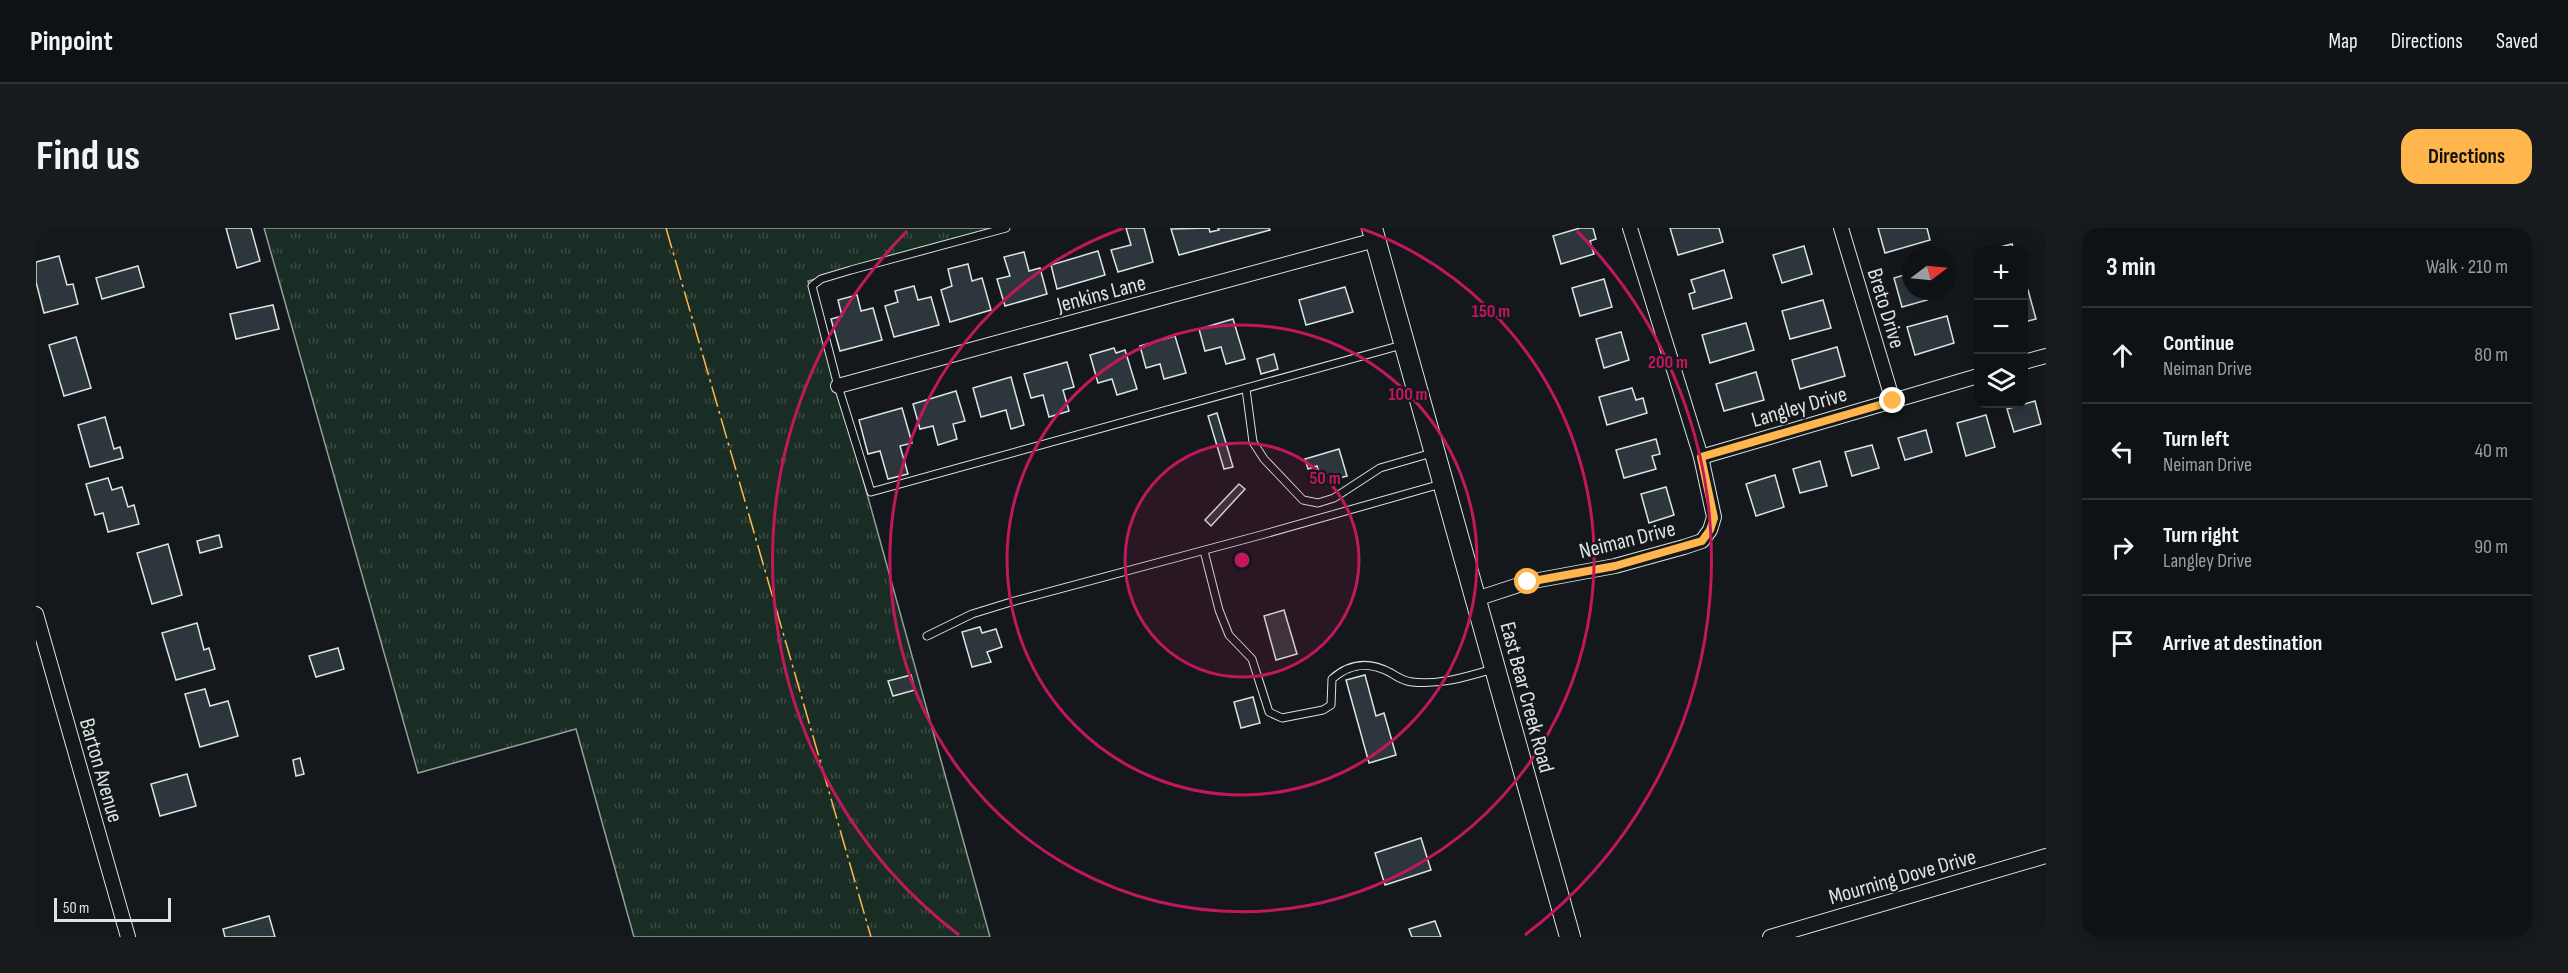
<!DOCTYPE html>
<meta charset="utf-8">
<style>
:root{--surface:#0f1215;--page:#181b1e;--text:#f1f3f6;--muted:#9b9ea0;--line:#2f3234;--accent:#ffb74d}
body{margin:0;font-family:"Sofia Sans Condensed",sans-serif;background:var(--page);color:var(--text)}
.controls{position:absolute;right:18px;top:18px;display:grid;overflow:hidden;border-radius:12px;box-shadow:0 3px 15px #0003}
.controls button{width:54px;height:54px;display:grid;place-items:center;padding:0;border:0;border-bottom:2px solid var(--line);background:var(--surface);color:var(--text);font:30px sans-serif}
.compass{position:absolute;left:1866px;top:18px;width:54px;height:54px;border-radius:50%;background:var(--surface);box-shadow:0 3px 15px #0003;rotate:74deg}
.scale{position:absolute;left:18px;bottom:15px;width:117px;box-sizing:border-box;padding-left:6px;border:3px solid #d8e6dc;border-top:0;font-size:16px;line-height:21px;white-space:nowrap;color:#d8e6dc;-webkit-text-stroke:4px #14181c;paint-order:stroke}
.stop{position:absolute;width:18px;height:18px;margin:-14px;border:4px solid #ffb74d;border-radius:50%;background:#fff}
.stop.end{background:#ffb74d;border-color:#fff;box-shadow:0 2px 6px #0008}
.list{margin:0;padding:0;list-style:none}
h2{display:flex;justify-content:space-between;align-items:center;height:78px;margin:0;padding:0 24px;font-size:26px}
h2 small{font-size:20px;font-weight:400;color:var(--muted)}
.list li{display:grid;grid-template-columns:39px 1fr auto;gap:18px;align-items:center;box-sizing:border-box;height:96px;padding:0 24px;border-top:2px solid var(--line)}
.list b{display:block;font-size:22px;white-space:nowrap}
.list p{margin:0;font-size:20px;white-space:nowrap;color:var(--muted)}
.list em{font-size:20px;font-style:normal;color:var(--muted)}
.icon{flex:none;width:33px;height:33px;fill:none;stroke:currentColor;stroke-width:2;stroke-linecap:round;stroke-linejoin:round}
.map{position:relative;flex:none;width:2010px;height:709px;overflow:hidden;border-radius:18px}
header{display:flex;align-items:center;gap:36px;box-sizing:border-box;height:84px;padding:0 30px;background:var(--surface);border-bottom:2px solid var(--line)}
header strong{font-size:28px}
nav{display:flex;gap:33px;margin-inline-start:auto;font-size:21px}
.intro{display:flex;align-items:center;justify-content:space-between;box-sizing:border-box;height:144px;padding:0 36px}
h1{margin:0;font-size:42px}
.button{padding:15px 27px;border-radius:18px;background:var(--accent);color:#111;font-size:21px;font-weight:700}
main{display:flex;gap:36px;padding:0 36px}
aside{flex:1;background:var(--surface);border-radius:18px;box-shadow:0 3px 15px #0003}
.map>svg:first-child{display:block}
</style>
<header>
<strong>Pinpoint</strong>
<nav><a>Map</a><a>Directions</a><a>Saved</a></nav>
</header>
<div class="intro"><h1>Find us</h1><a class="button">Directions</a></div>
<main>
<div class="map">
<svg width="2010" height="709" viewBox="0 0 2010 709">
<defs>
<pattern id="grass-tufts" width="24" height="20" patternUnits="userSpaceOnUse" patternTransform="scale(1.5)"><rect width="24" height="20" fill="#1a2d24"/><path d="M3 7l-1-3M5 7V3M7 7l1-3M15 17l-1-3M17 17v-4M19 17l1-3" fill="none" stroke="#3b4b43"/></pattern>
</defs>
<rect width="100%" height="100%" fill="#14181c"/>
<!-- grass -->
<path fill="url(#grass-tufts)" stroke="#939e99" stroke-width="1.5" d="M228 0H966L772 53 954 709H598L540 501 382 545Z"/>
<!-- building -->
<g fill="#2c363c" stroke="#d8e6dc" stroke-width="1.5">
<path d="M190 0H215L224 33 201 40Z"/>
<path d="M1090 0H1108L1117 34 1082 44 1075 22 1095 17Z"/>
<path d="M1173 0 1174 4 1183 2 1182 0H1233L1234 2 1143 27 1135 1Z"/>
<path d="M1544 0H1557L1560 11 1554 13 1558 26 1525 36 1517 8Z"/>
<path d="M1634 0H1683L1687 14 1642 27Z"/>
<path d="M1842 0H1891L1894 12 1849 25Z"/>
<path d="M1976 16 1978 22H1953Z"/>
<path d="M1768 18 1776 46 1746 55 1737 27Z"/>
<path d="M1062 23 1069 47 1021 61 1015 37Z"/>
<path d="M988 24 993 43 1004 40 1011 66 969 78 961 51 974 48 968 29Z"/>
<path d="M23 28 31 57 37 56 42 76 8 85 0 54V34Z"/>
<path d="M932 36 936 53 946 50 955 82 914 94 905 62 916 58 912 41Z"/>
<path d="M102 38 108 59 66 71 60 50Z"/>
<path d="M1688 42 1696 70 1657 81 1653 66 1659 64 1655 52Z"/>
<path d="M1875 45V63H1888L1891 72 1866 79 1858 50Z"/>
<path d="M1568 51 1576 79 1544 88 1536 60Z"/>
<path d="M878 58 882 72 895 69 903 97 858 109 849 78 862 74 859 63Z"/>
<path d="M1309 59 1317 84 1270 97 1263 72Z"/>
<path d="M1992 62 2000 91 1988 94V64Z"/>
<path d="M821 67 825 83 837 80 846 112 804 123 795 91 806 88 802 72Z"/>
<path d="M1787 72 1795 100 1754 111 1746 83Z"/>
<path d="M237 77 243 101 200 111 194 86Z"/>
<path d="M1911 88 1918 115 1879 127 1871 99Z"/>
<path d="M1197 91 1209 131 1190 136 1185 119 1169 123 1163 101Z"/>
<path d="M1710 95 1718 122 1674 135 1666 107Z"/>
<path d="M1585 104 1593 132 1568 140 1560 111Z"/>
<path d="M1139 108 1150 145 1128 151 1124 136 1110 140 1104 118Z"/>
<path d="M40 109 55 160 28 168 13 117Z"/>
<path d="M1801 119 1809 148 1764 161 1756 132Z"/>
<path d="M1078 120 1080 125 1089 122 1101 161 1081 167 1076 151 1062 155 1054 127Z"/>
<path d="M1238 126 1242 141 1225 146 1221 131Z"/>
<path d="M1031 134 1038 159 1027 162 1033 183 1013 189 1007 167 995 170 988 146Z"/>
<path d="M1720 144 1728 172 1688 183 1680 156Z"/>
<path d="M975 149 988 197 975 201 970 182 945 189 937 160Z"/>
<path d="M1596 160 1600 172 1607 170 1611 185 1571 197 1563 169Z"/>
<path d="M920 163 929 193 917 196 921 211 902 217 897 198 884 201 877 176Z"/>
<path d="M1999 173 2005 196 1978 204 1971 181Z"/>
<path d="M866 180 876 215 864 218 872 246 852 251 844 223 832 226 823 192Z"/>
<path d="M1181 185 1197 239 1188 241 1172 188Z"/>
<path d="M1950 187 1959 219 1930 228 1921 195Z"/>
<path d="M69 189 78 221 84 219 87 230 54 239 42 197Z"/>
<path d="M1890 202 1896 224 1869 232 1862 210Z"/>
<path d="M1620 211 1624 226 1616 228 1620 241 1588 250 1580 222Z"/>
<path d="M1836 217 1843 240 1816 248 1809 224Z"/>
<path d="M1303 221 1311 248 1286 255 1281 238 1272 241 1269 231Z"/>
<path d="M1784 233 1791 258 1764 265 1757 241Z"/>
<path d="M1739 247 1748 279 1720 288 1710 256Z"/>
<path d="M72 250 76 262 86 259 92 279 98 277 103 296 72 304 67 285 59 287 50 256Z"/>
<path d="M1203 256 1209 261 1175 298 1169 292Z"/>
<path d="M1630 259 1638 287 1613 295 1605 266Z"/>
<path d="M183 307 186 319 164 325 161 313Z"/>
<path d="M132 316 146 367 116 376 101 325Z"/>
<path d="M1248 382 1261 426 1240 432 1228 388Z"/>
<path d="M161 395 168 422 173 420 179 441 140 452 126 405Z"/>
<path d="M944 399 946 405 960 401 966 419 951 424 955 434 936 439 926 404Z"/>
<path d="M302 420 308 441 280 449 273 428Z"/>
<path d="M875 447 879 462 857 468 852 453Z"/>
<path d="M1329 447 1340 488 1348 485 1360 527 1333 535 1310 452Z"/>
<path d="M169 461 174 478 192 473 202 508 164 519 149 466Z"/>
<path d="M1217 469 1224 495 1205 500 1198 474Z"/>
<path d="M264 530 268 546 260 548 257 532Z"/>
<path d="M151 546 160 578 124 588 115 556Z"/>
<path d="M1385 610 1395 642 1349 657 1339 625Z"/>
<path d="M233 688 239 709H189L187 701Z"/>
<path d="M1399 693 1405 709H1376L1373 701Z"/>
</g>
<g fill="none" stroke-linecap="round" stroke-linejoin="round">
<!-- service casing -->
<g stroke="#d8e6dc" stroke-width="9">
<g id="service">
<path d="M970 0 815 42 785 51 776 58 802 158 835 264 1366 117"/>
<path d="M1210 161 1217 214 1228 231 1267 272 1282 275 1298 270 1344 240 1396 225"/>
<path d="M1168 323 1183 382 1193 407 1216 431 1233 484 1246 490 1287 482 1295 477 1296 451C1314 435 1333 433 1355 445 1361 449 1368 453 1376 454 1404 457 1430 449 1457 441"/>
<path d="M891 408 936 386 975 374 1225 307 1405 256"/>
</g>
</g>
<!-- minor casing -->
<g stroke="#d8e6dc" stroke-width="16">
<g id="minor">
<path d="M1805 0 1857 173"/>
<path d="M1988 134 2010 128"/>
<path d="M802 158 1339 12"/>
<path d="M1665 229 1942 148"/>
<path d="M1440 371 1492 354 1579 338 1648 319 1666 313 1674 302 1678 289 1665 229 1594 0"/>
<path d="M0 386 92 709"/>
<path d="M1734 709 2010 628"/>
</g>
</g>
<!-- secondary casing -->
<g stroke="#d8e6dc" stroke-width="22">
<path id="secondary" d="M1336 0 1534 709"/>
</g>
<!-- service -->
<use href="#service" stroke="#14181c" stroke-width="7"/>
<!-- minor -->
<use href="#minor" stroke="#14181c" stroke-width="14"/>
<!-- secondary -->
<use href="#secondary" stroke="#14181c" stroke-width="20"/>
<!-- power -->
<path stroke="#ffb74d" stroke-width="1.5" stroke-dasharray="21 4.5 3 4.5" stroke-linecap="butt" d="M630 0 835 709"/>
</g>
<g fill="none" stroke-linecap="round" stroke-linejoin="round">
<!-- route -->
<path stroke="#ffb74d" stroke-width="8" d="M1492 354 1579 338 1666 313 1674 302 1678 290 1665 229 1857 173"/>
</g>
<!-- distance rings -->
<circle cx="1206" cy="332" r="117" fill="#c2185b" fill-opacity=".12"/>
<g fill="none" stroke="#c2185b" stroke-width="3">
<circle cx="1206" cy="332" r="117"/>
<circle cx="1206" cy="332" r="235"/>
<path d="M1324 0A352 352 0 1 1 1088 0"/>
<path d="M923 707A470 470 0 0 1 871 3M1541 3A470 470 0 0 1 1489 707"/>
</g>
<g text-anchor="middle" stroke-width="4.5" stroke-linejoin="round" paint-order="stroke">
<!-- street labels -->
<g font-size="22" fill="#d8e6dc" stroke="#14181c">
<text transform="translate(1065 65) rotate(-15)" y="8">Jenkins Lane</text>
<text transform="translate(1851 80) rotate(73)" y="8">Breto Drive</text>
<text transform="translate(1763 178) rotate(-16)" y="8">Langley Drive</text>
<text transform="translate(1591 311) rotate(-14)" y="8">Neiman Drive</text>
<text transform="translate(1492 469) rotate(75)" y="8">East Bear Creek Road</text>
<text transform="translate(66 542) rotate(74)" y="8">Barton Avenue</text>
<text transform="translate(1866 648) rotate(-16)" y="8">Mourning Dove Drive</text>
</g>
</g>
<circle cx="1206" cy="332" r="9" fill="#c2185b" stroke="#14181c" stroke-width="3"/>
<g font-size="18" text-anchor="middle" font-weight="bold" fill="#c2185b" stroke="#14181c" stroke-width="4.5" stroke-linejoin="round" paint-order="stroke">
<text x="1455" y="89">150 m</text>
<text x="1632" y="140">200 m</text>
<text x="1372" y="172">100 m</text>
<text x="1289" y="256">50 m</text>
</g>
</svg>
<div class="controls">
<button>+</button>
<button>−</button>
<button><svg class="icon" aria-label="layers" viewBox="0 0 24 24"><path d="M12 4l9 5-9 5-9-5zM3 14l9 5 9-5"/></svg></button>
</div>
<svg class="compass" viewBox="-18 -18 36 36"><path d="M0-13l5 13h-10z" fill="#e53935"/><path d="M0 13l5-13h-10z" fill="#9b9ea0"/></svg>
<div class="scale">50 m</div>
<div class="stop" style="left:1492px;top:354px"></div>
<div class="stop end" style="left:1857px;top:173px"></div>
</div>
<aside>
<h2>3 min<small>Walk · 210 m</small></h2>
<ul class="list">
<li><svg class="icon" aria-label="ahead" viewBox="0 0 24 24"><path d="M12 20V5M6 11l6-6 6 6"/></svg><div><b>Continue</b><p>Neiman Drive</p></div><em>80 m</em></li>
<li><svg class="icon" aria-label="left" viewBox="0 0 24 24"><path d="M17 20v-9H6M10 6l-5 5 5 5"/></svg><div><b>Turn left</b><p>Neiman Drive</p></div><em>40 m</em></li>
<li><svg class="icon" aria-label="right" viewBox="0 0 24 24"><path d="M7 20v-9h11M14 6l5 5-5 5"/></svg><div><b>Turn right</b><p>Langley Drive</p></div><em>90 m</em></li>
<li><svg class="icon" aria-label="arrive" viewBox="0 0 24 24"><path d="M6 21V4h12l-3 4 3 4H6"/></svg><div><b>Arrive at destination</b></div></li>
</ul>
</aside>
</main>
